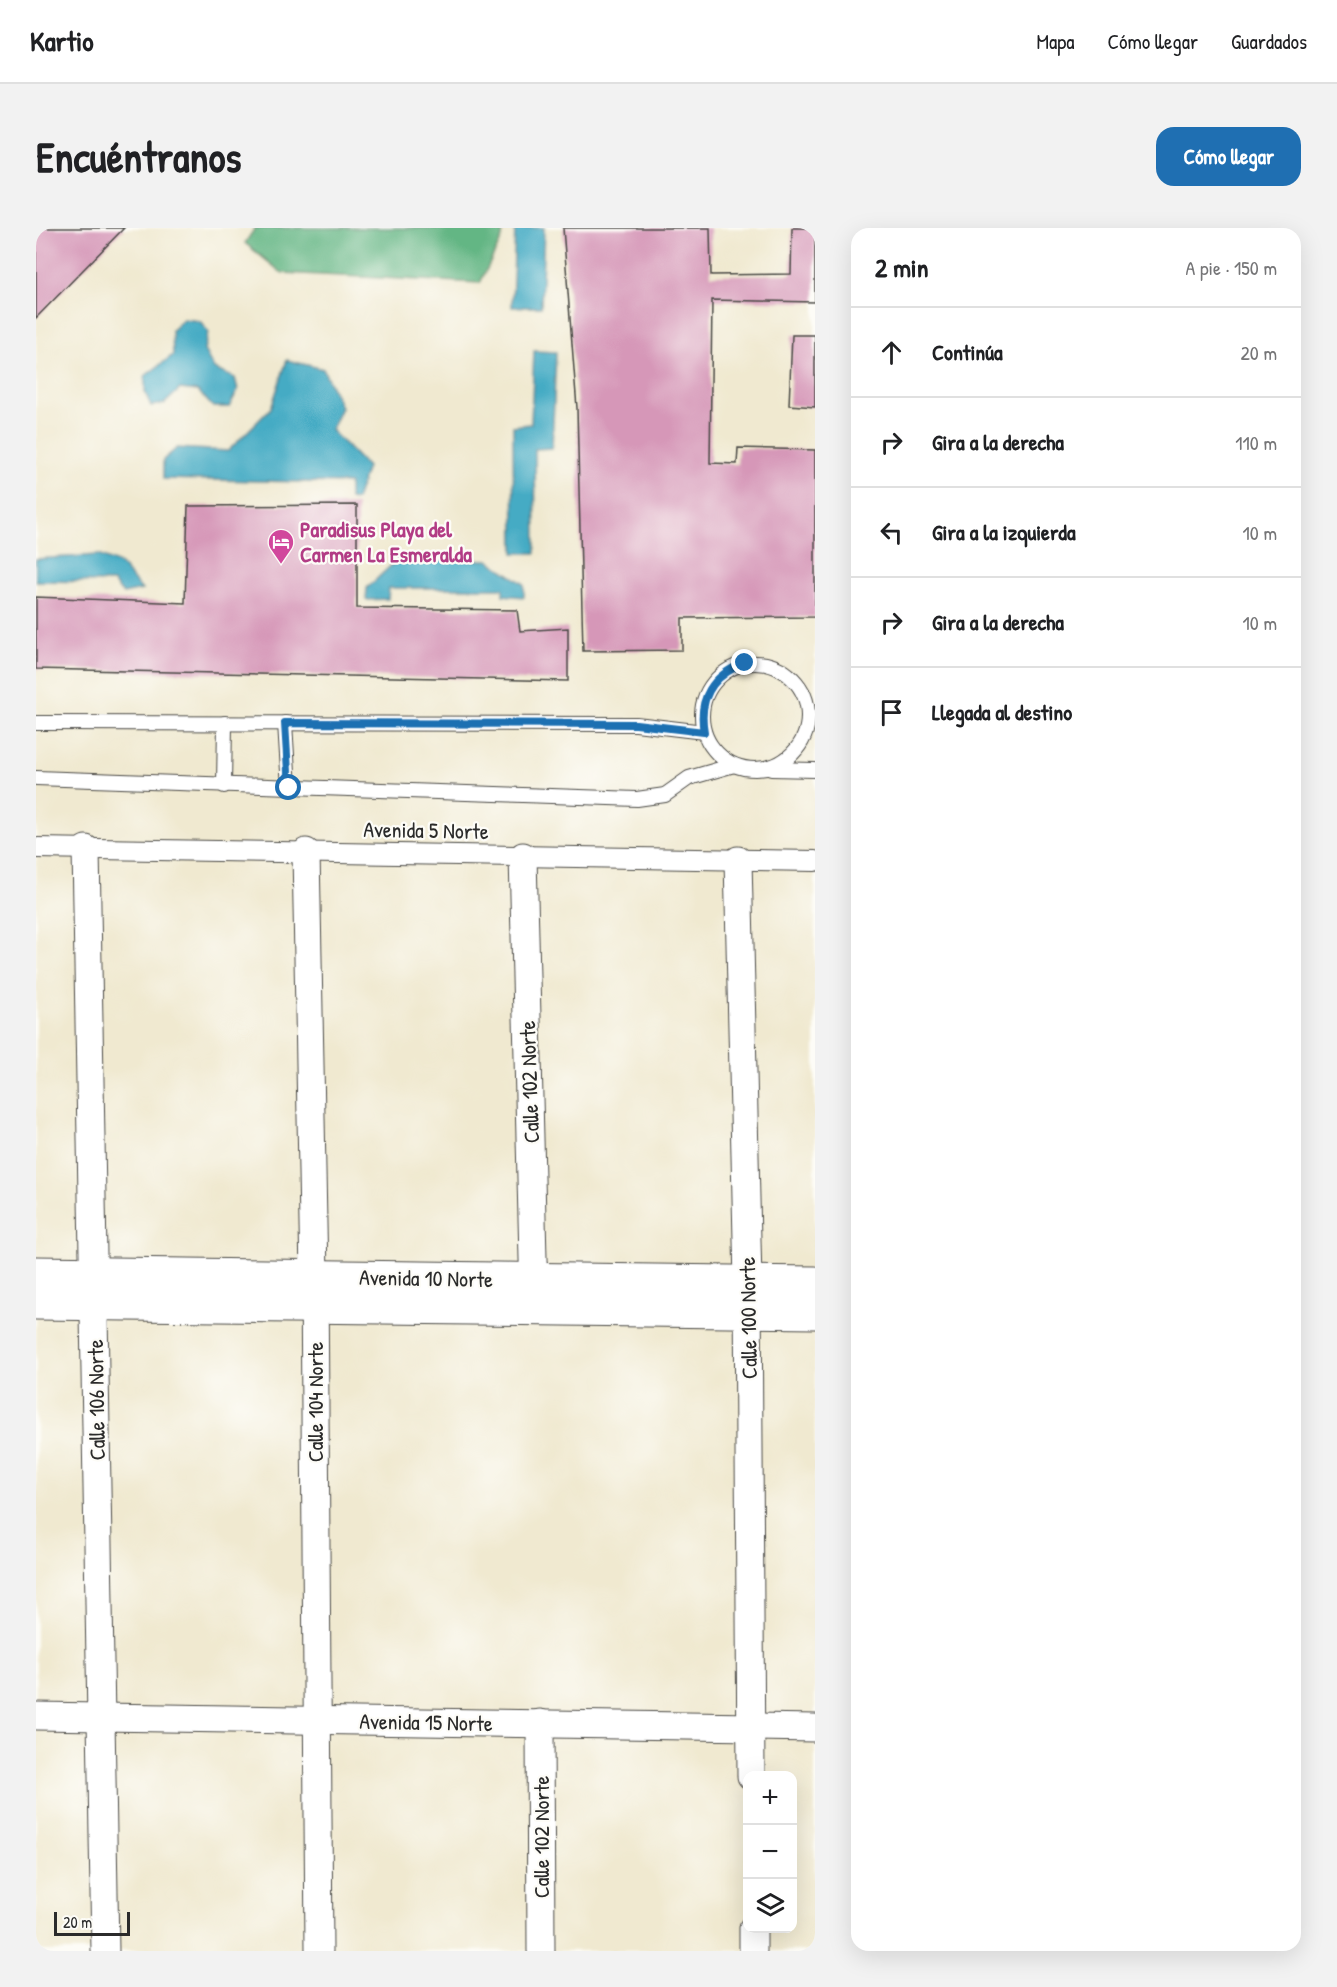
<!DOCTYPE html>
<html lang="es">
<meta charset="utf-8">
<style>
:root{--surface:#fff;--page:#f2f2f2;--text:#202124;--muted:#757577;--line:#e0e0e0;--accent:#1f6fb2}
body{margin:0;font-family:"Patrick Hand",sans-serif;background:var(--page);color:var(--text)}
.controls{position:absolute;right:18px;bottom:18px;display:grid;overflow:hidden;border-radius:12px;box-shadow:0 6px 24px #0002}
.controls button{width:54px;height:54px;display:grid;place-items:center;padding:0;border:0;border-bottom:2px solid var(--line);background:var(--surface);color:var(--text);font:30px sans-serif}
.scale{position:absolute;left:18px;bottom:15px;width:76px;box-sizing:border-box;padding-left:6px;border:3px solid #2b2b2b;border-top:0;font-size:16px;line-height:21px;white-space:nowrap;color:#2b2b2b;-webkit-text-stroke:4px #fdfcf7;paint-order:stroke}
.stop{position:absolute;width:18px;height:18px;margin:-14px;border:4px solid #1f6fb2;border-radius:50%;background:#fff}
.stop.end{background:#1f6fb2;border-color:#fff;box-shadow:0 2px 6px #0008}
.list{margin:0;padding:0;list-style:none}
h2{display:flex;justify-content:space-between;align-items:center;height:78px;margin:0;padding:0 24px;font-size:26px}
h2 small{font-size:20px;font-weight:400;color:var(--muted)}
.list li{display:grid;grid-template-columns:39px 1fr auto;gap:18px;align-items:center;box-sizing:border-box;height:90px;padding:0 24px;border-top:2px solid var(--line)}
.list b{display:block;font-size:22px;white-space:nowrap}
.list em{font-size:20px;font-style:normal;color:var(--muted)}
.icon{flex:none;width:33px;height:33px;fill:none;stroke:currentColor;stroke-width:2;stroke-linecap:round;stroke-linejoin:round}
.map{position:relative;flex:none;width:779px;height:1723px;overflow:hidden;border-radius:18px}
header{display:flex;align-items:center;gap:36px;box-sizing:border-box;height:84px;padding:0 30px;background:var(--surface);border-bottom:2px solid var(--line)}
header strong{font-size:28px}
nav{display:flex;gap:33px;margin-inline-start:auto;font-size:21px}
.intro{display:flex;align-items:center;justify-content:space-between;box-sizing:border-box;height:144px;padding:0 36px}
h1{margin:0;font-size:42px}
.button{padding:15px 27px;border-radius:18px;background:var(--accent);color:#fff;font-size:21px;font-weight:700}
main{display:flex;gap:36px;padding:0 36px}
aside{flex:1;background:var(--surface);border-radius:18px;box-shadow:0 6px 24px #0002}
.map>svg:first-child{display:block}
</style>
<header>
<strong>Kartio</strong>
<nav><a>Mapa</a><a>Cómo llegar</a><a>Guardados</a></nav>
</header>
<div class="intro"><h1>Encuéntranos</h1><a class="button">Cómo llegar</a></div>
<main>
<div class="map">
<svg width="779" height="1723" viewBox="0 0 779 1723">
<rect width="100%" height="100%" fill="#fdfcf7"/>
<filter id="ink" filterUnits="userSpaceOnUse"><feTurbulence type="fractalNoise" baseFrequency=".0167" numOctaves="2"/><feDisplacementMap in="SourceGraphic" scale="12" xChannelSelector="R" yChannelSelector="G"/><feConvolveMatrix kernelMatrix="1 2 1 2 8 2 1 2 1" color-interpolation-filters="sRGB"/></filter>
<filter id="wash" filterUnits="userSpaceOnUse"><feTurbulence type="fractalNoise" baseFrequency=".008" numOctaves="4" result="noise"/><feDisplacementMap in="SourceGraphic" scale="24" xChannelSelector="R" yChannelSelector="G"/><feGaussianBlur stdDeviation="1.35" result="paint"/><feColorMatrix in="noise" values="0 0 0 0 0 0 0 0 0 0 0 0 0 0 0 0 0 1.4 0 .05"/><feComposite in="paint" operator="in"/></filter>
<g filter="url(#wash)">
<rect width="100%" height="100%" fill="#f0e9d0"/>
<!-- forest -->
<path fill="#64b684" stroke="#487058" stroke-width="1.5" d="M219 0H467L466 10 444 55 246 45 209 15Z"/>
<!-- water -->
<g fill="#44abc4" stroke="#386b78" stroke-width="1.5">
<path d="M479 0H508L505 79H476Z"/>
<path d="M147 91 164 93 172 104 168 122 178 141 199 150 202 162 193 179H177L162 163 144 161 128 176 115 178 109 164V148L137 127 136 102Z"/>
<path d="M498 123 520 124 516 220 499 221 500 325H478L477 198 495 196Z"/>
<path d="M251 132 287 141 305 179 295 202 331 239 320 272 313 271V255L127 251V232L141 220 192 223 235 180Z"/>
<path d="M62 327 84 336 106 362 87 366 77 354 0 353V331Z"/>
<path d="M364 329 452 332 488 356V369L467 367V360H353L352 371 330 372 331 360Z"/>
</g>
<g id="blocks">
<!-- building -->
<g fill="#d697b8">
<path d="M0 0H88L0 90Z"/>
<path d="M527 0H674L675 47 755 46 756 0H779V74L676 72 674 235 701 236 702 220 779 222V389L646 390V422L547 423 541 180Z"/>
<path d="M756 107H779V179L753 177Z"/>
<path d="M321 277V380L481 382 484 403 532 400V453L0 441V369L149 375 152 278Z"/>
</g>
</g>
</g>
<g filter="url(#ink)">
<use href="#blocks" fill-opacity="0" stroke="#494844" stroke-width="1.5"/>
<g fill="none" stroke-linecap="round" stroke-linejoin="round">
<!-- service casing -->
<g stroke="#494844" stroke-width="16">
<g id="service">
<circle cx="719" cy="488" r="53"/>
<path d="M0 495 600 496 668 504"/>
<path d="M249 495 253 560"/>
<path d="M735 541 779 542"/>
<path d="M0 550 601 571 629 567 653 550 698 537"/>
<path d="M188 558 189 495"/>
</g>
</g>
<!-- pedestrian casing -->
<g stroke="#494844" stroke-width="22">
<path id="pedestrian" d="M0 620 779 633"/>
</g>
<!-- minor casing -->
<g stroke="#494844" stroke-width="29">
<g id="minor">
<path d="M50 621 69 1723"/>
<path d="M270 624 278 1048 283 1723"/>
<path d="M487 628 498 1071"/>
<path d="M702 632 712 1054 715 1548"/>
<path d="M0 1488 779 1500"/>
<path d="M504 1495 505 1723"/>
<path d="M717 1700V1723"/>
</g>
</g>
<!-- tertiary casing -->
<g stroke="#494844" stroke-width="35">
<g id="tertiary">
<path d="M0 1045 779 1055"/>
<path d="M0 1075 779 1084"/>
</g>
</g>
<!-- service -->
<use href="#service" stroke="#fff" stroke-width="14"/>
<!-- pedestrian -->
<use href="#pedestrian" stroke="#fff" stroke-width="20"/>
<!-- minor -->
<use href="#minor" stroke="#fff" stroke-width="27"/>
<!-- tertiary -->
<use href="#tertiary" stroke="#fff" stroke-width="33"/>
</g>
</g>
<g fill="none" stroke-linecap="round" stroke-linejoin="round" filter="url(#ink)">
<!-- route -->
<path stroke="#1f6fb2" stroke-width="8" d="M253 560 249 495 600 496 668 504C662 471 676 447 709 435"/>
</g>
<!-- icons -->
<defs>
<g id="hotel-pin" transform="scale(1.35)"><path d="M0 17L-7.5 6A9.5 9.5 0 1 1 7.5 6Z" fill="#d1479c" stroke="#fdfcf7"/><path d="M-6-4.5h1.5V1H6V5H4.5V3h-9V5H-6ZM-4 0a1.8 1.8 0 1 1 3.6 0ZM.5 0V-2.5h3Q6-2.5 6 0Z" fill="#fff"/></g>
</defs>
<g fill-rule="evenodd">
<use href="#hotel-pin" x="245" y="314"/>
</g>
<g text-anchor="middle" stroke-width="4.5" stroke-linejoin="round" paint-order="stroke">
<!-- hotel labels -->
<g font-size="22" font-weight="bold" fill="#b23c85" stroke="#fdfcf7" text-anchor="start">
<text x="264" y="309">Paradisus Playa del<tspan x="264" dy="25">Carmen La Esmeralda</tspan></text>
</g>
<!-- street labels -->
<g font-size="22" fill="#2b2b2b" stroke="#fdfcf7">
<text transform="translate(390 602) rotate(1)" y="8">Avenida 5 Norte</text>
<text transform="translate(493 854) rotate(-92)" y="8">Calle 102 Norte</text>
<text transform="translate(390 1050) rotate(1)" y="8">Avenida 10 Norte</text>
<text transform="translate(712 1090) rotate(-91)" y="8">Calle 100 Norte</text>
<text transform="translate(60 1172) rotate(-91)" y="8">Calle 106 Norte</text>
<text transform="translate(279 1174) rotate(-90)" y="8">Calle 104 Norte</text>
<text transform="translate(390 1494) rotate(1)" y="8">Avenida 15 Norte</text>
<text transform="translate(505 1609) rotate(-90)" y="8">Calle 102 Norte</text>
</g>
</g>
</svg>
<div class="controls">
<button>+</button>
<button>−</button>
<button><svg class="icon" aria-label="layers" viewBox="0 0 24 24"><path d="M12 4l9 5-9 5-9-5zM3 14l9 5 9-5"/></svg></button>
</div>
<div class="scale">20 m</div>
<div class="stop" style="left:253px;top:560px"></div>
<div class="stop end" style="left:709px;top:435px"></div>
</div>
<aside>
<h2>2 min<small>A pie · 150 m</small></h2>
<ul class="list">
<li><svg class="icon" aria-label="ahead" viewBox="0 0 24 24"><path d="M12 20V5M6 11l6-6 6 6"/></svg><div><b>Continúa</b></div><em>20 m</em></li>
<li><svg class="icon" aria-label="right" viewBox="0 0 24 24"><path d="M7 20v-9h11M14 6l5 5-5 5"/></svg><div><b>Gira a la derecha</b></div><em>110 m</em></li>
<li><svg class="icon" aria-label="left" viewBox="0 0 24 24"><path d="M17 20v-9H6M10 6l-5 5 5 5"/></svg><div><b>Gira a la izquierda</b></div><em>10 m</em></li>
<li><svg class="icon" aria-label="right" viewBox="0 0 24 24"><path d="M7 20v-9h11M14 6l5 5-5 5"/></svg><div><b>Gira a la derecha</b></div><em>10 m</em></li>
<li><svg class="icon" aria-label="arrive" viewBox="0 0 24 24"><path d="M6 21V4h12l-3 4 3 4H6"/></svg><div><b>Llegada al destino</b></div></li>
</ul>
</aside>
</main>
